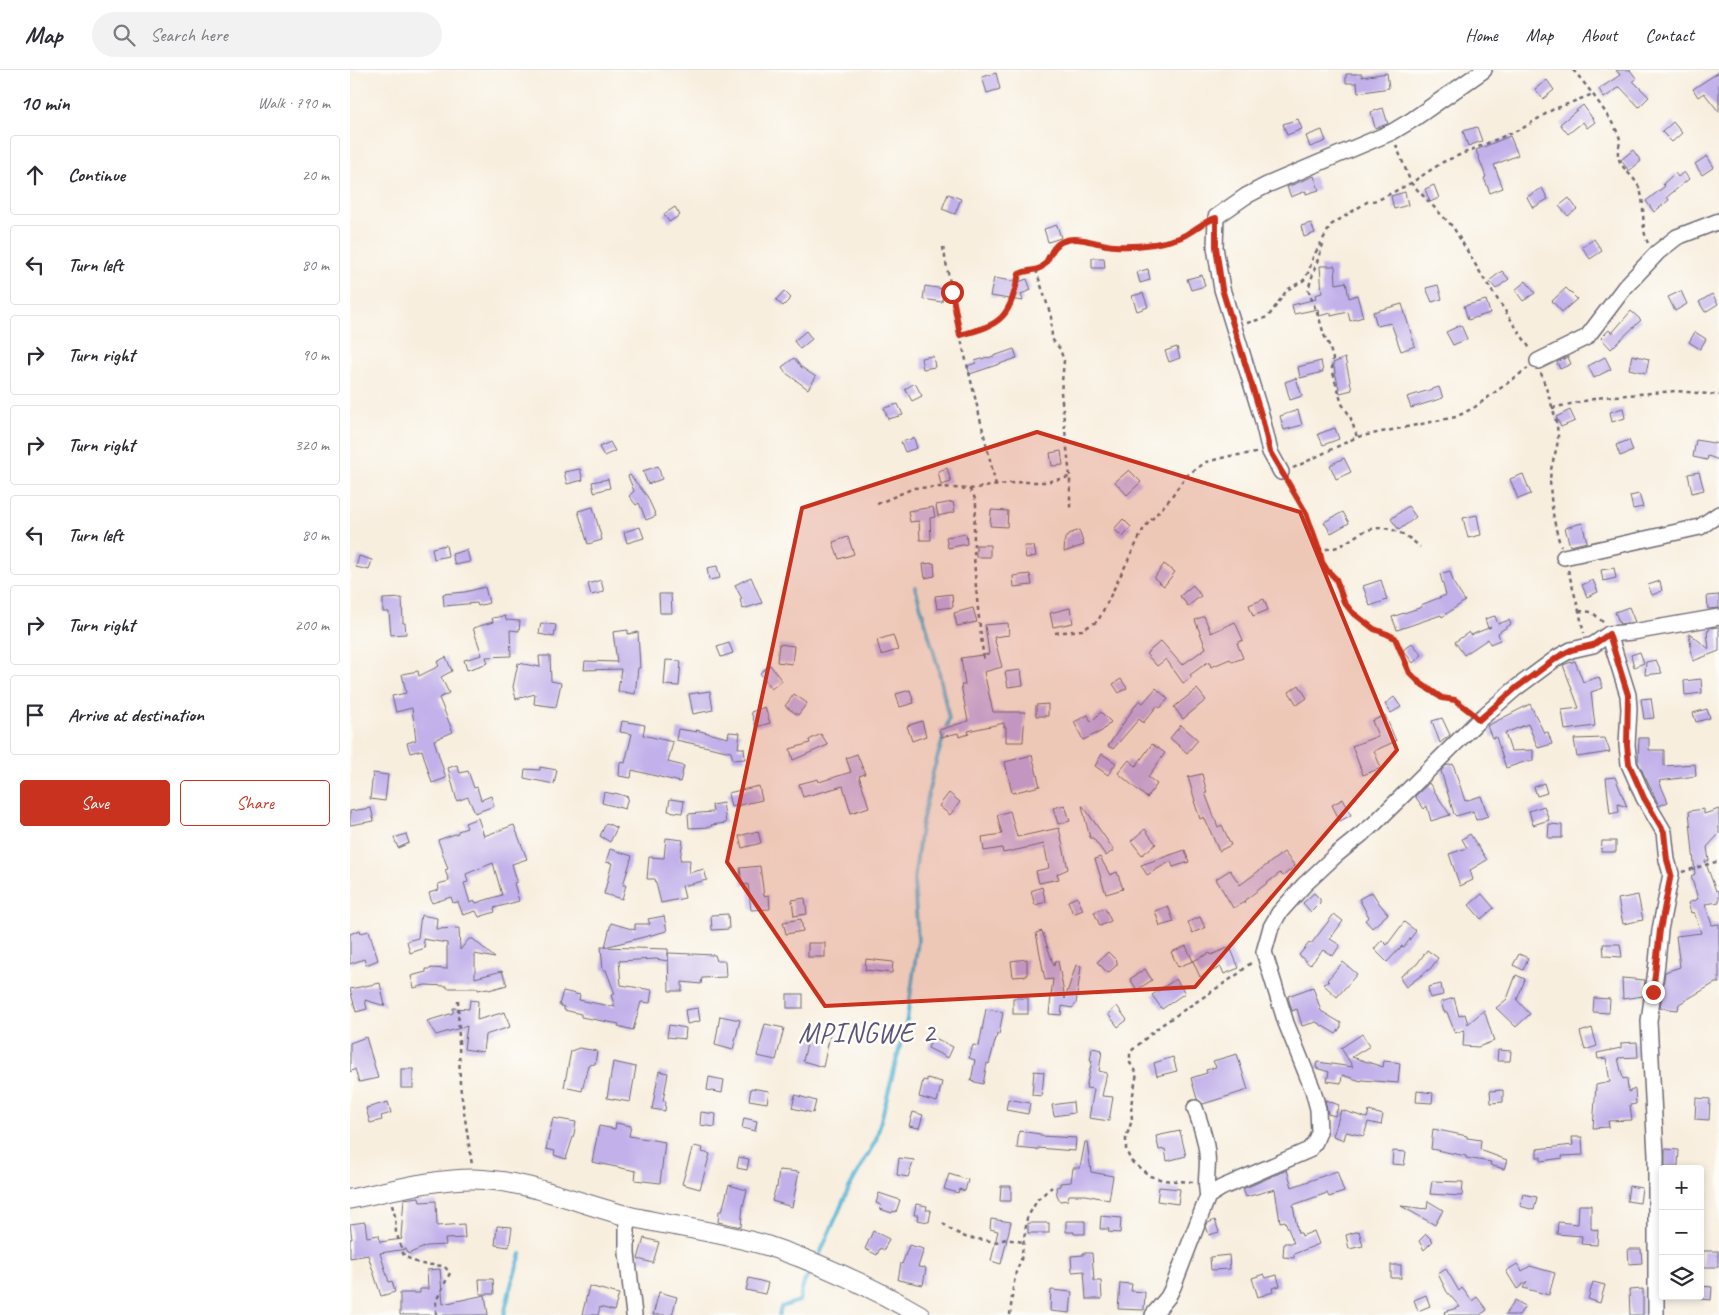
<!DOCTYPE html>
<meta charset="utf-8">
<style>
:root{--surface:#fff;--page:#f2f2f3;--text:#2b2b33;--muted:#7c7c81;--line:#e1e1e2;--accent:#c8321e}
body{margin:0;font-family:Caveat,sans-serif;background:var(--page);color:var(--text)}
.controls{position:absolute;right:15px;bottom:15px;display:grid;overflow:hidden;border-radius:5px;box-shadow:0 2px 8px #0003}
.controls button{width:45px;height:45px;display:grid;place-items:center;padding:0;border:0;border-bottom:1px solid var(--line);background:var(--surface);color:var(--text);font:25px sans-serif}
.stop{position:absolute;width:15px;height:15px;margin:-11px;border:4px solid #c8321e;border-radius:50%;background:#fff}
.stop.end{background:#c8321e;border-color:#fff;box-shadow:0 1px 5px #0008}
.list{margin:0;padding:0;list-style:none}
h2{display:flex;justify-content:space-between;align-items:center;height:65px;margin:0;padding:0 20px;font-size:21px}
h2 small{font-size:16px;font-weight:400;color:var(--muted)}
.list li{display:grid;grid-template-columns:32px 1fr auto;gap:15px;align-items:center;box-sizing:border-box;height:80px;margin:0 10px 10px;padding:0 10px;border:1px solid var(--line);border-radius:5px}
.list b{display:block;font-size:19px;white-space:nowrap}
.list em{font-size:16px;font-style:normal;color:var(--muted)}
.actions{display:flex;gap:10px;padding:15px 20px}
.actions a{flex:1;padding:11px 0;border:1px solid var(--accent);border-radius:5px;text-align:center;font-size:18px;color:var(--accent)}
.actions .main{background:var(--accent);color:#fff}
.icon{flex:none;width:28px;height:28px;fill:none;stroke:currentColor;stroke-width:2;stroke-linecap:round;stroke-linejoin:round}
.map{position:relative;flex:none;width:1369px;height:1245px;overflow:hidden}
header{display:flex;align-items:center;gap:30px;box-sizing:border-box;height:70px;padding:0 25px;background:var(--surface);border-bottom:1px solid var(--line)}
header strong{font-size:24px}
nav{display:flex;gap:28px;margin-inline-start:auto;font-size:18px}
.search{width:350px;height:45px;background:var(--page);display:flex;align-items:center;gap:12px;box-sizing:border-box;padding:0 18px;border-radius:28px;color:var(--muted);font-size:19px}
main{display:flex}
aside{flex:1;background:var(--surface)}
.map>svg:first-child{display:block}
</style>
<header>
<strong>Map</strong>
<div class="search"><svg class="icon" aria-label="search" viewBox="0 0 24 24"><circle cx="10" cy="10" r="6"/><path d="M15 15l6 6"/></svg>Search here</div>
<nav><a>Home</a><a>Map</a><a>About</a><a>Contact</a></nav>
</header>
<main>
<aside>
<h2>10 min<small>Walk · 790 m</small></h2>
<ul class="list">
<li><svg class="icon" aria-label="ahead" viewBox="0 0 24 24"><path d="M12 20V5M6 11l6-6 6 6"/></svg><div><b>Continue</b></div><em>20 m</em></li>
<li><svg class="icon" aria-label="left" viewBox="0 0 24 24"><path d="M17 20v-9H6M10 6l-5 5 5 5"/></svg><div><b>Turn left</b></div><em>80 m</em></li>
<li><svg class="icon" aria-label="right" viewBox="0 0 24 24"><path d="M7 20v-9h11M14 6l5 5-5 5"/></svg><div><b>Turn right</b></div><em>90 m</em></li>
<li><svg class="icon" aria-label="right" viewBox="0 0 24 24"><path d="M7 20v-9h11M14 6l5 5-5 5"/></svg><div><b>Turn right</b></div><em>320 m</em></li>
<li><svg class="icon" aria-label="left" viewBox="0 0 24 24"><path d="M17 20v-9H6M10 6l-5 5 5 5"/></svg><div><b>Turn left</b></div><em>80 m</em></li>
<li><svg class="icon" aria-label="right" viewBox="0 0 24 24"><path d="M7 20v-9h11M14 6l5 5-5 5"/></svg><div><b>Turn right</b></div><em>200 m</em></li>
<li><svg class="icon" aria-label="arrive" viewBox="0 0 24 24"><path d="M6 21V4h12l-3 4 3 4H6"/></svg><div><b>Arrive at destination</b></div></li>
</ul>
<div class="actions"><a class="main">Save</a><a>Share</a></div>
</aside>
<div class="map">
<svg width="1369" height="1245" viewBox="0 0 1369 1245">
<rect width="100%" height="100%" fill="#fdfcf7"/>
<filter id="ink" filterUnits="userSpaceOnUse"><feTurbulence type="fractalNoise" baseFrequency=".02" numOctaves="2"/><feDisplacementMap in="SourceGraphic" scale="10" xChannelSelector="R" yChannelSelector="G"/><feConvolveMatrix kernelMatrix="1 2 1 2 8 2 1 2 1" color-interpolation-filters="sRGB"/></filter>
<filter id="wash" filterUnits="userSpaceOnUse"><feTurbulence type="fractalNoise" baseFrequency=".0096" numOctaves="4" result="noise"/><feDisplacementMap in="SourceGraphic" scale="20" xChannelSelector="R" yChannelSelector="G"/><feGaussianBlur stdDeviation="1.12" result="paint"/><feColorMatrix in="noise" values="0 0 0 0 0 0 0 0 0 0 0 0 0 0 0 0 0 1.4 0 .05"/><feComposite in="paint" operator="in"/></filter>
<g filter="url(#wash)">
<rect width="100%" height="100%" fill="#f8eede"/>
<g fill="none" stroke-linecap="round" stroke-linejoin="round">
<!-- stream -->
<g stroke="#58b6d6" stroke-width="4">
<path d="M468 1188 499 1118 526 1070 557 949 568 871 564 811 571 757 583 702 599 649 588 597 565 517"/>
<path d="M154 1245 161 1215 171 1184"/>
<path d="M429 1245 431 1237 449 1231 454 1212 463 1199"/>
</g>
</g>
<g id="blocks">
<!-- building -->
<g fill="#c1b0ea" fill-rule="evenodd">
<path d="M1266 0H1280L1286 8 1283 11 1299 27 1289 37 1270 17 1254 28 1249 19 1270 5Z"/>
<path d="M1369 2V42L1354 23 1348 27 1343 19Z"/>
<path d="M646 3 650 19 637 23 632 7Z"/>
<path d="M1037 3 1039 18 1008 23 1007 13H996V4H1012V7Z"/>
<path d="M1197 10 1204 20 1193 29 1185 19Z"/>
<path d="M1233 35 1245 52 1237 58 1233 52 1218 64 1210 54Z"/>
<path d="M1033 38 1038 54 1025 58 1021 42Z"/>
<path d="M948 49 952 59 937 65 933 54Z"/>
<path d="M1323 52 1332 63 1322 72 1312 62Z"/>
<path d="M1127 57 1132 71 1118 76 1113 61Z"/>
<path d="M972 60 976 71 960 77 956 66Z"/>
<path d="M1160 66 1168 85 1144 95 1153 118 1140 123 1134 108 1136 107 1126 80Z"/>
<path d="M1283 80 1291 91 1279 101 1271 90Z"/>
<path d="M1357 86 1364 97 1352 105 1345 94Z"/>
<path d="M1334 102 1339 109 1317 127 1319 130 1304 142 1296 131 1315 116 1313 114 1325 103 1328 107Z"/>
<path d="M964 106 969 120 956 124V121L941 127 937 117Z"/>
<path d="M1084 115 1089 128 1080 132 1075 119Z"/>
<path d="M1192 118 1198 129 1183 138 1177 127Z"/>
<path d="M1055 122 1058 135 1044 139 1041 126Z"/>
<path d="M598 124 611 129 605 144 592 139Z"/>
<path d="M1219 128 1227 139 1218 146 1209 136Z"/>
<path d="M325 137 330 145 319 152 314 144Z"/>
<path d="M961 153 965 163 954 167 951 156Z"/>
<path d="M707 155 711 168 698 172 694 159Z"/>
<path d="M1244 169 1252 181 1240 189 1232 177Z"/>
<path d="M742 188H754L755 198H742Z"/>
<path d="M970 196H985L986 214 996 212 999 228 1007 225 1013 247 1000 251 998 242 981 246V243L969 246 968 239 944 244 942 235 966 229 965 225 972 223Z"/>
<path d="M798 199 800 210 790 213 787 202Z"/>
<path d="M1152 201 1159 209 1146 219 1139 211Z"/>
<path d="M852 205 855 216 841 220 837 209Z"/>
<path d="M644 208 668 212 677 209 681 220 671 224 673 231 640 226Z"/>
<path d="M1176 211 1185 223 1173 231 1165 220Z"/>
<path d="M1088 215 1092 229 1082 232 1076 218Z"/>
<path d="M575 216 594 219 592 232 573 229Z"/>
<path d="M1216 218 1227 229 1212 242 1202 231Z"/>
<path d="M434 221 441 228 433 236 426 230Z"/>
<path d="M1331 221 1337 234 1325 241 1318 227Z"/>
<path d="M793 223 798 237 787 241 782 226Z"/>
<path d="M1362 224 1368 234 1355 242 1349 232Z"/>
<path d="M1136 230 1140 243 1118 250 1114 236Z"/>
<path d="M1052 234 1065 276 1051 281 1041 253 1027 256 1023 242Z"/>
<path d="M1281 241 1291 250 1261 279 1251 268 1259 260 1262 263Z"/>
<path d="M1111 255 1117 269 1103 275 1096 262Z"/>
<path d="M456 261 462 269 450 279 444 271Z"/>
<path d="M1345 262 1356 269 1350 279 1339 272Z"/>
<path d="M827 277 830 288 819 292 815 281Z"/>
<path d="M664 279 667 288 620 304 617 296 626 293 625 291 638 287V288Z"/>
<path d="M1282 285 1299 289 1296 303 1279 299Z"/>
<path d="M583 286 585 297 573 299 571 288Z"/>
<path d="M1218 287 1221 294 1210 299 1207 292Z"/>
<path d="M1255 287 1261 299 1244 308 1238 296Z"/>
<path d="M444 288 451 297 466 307 458 319 436 303 432 297Z"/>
<path d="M995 288 1002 320 990 323 983 293Z"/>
<path d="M971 291 973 302 950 308 948 297Z"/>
<path d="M946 308 952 326 940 330 935 312Z"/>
<path d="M565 313 572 326 562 331 555 319Z"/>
<path d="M1089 317 1093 328 1061 338 1057 327Z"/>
<path d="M548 334 553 345 538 349 534 338Z"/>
<path d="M1273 338 1275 348 1262 352 1260 342Z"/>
<path d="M948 340 952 355 934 360 930 346Z"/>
<path d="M1220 340 1225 351 1211 357 1206 347Z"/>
<path d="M985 358 989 369 973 375 968 364Z"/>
<path d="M564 368 567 378 555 382 551 372Z"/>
<path d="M1279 370 1283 381 1270 386 1266 375Z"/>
<path d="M1346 370 1369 374V390L1358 386 1357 390 1343 387Z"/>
<path d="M260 372 265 381 254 386 249 377Z"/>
<path d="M711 381 713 395 702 396 700 383Z"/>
<path d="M994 388 1001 402 986 409 980 395Z"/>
<path d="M308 396 312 409 298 414 293 401Z"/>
<path d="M597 398 601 412 591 415 588 401Z"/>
<path d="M230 399 233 410 217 414 214 402Z"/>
<path d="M779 400 791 412 777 425 765 412Z"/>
<path d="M1349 402 1354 420 1342 423 1338 404Z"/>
<path d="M1173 404 1181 424 1168 429 1160 409Z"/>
<path d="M280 405 297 426 306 446 296 450 289 433 286 435 279 426 284 421 278 406Z"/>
<path d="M258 409 260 418 244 422 242 412Z"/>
<path d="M1289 424 1293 437 1283 439 1280 426Z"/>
<path d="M603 432 605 442 588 446 586 435Z"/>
<path d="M1058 436 1066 447 1049 460 1041 449Z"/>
<path d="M243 437 252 470 238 474 228 441Z"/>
<path d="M583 437 585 447 580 448 581 470H570L569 451 560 452 558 441Z"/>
<path d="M641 440 658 441 657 457 640 456Z"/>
<path d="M993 442 999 453 981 463 974 452Z"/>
<path d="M1127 445 1131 465 1118 468 1113 448Z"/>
<path d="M773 449 781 457 773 467 764 459Z"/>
<path d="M1232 453 1237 472 1220 476 1215 458Z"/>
<path d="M290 457 294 468 277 473 274 462Z"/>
<path d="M729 460 734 475 714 482 715 468 719 466V464Z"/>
<path d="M616 464 617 474 598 478 596 467Z"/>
<path d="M498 467 504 484 489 489 483 472Z"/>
<path d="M96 475 98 486 84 489 82 478Z"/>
<rect x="626" y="475" width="14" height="12"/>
<path d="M674 476H684L686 486 676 488Z"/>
<path d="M117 480 120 492 105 495 102 484Z"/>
<path d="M9 486 22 490 19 500 6 497Z"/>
<path d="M584 493 585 506 575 508 573 494Z"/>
<path d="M814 494 825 502 814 516 804 508Z"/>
<path d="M367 496 370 508 359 510 357 498Z"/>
<path d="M1264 498 1266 508 1253 511 1251 500Z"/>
<path d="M1100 501 1104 514 1115 531 1092 547 1091 545 1047 560 1042 547 1072 537 1071 535 1096 525 1090 504Z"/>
<path d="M680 504 682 515 664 517 663 506Z"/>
<path d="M401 507 412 533 393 539 390 530 392 529 385 515Z"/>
<path d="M251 510 254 522 241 525 238 514Z"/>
<path d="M1031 510 1037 530 1020 536 1013 516Z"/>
<path d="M1243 510 1248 522 1237 527 1232 515Z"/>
<path d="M1310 511 1312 521 1302 525 1298 515Z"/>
<path d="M843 515 851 526 838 536 830 526Z"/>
<path d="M135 517 139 533 128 536 127 533 94 536 93 524 115 522Z"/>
<path d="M309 524H321L322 543H310Z"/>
<path d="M602 524 603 537 587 539 585 526Z"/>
<path d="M1369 525V538L1358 539 1357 526Z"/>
<path d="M52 528 53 553H55L56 564 41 565 39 542H33V529Z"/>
<path d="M914 529 918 540 903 546 899 535Z"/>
<path d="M1279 537 1285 552 1270 554 1265 542Z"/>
<path d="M623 538 627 552 607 556 604 543Z"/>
<path d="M720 538 723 553 703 557 700 543Z"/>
<path d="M155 546 156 550 170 551 169 561 160 560 161 586 136 587 138 593 117 600 114 590 132 585 123 558 143 552 142 548Z"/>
<path d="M854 546 861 563 885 552 893 570 887 573 893 588 882 592 880 589 861 597 859 591 840 605 842 607 833 613 816 589 807 596 796 584 811 571 832 595 856 578 845 550Z"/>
<path d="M1145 546 1148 554 1159 550 1161 554 1148 563 1150 570 1140 574 1138 569 1114 585 1105 572 1119 562 1121 565 1141 557 1138 558 1135 549Z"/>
<path d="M191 553 206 555 204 567 189 564Z"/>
<path d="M658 553 659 565 644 567 652 597 634 602 643 642H675L673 672H656V657H654V653L618 661 619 664 609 667 608 663 591 667 589 660 618 651 611 615H615L611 588 639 584 635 555Z"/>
<path d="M1369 557V581L1343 591 1339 563 1359 579 1357 561H1359V558Z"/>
<path d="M278 560V564L288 562 290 598H288L285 624 268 621 271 599 234 600 235 591 267 592 263 562Z"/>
<path d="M543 565 548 580 531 585 527 570Z"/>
<path d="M379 573 383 583 371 587 367 577Z"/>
<path d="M1062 573 1072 585 1063 593 1053 580Z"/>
<path d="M429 574 444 576 442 594 427 592Z"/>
<path d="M1290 582 1294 593 1284 597 1281 585Z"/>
<path d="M189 586H200L201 611 211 613 206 637 184 634 185 624 166 629 163 617 168 593 190 597Z"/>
<path d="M96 587 102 601 91 607 99 623 89 628 103 662 84 670 96 708 82 713 72 680 60 683 57 673 66 670 62 638 46 642 42 626 56 623 52 604 68 601 69 606 89 596 87 592Z"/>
<path d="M316 590 331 591 329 616 314 615Z"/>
<path d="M1306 590 1312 603 1295 605 1296 592Z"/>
<path d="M1225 591 1233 612 1249 607 1253 618 1241 622 1245 656 1215 660 1212 640 1229 638 1213 595Z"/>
<path d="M420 595 432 611 421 619 410 603Z"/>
<path d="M671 600 673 615 658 617 655 602Z"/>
<path d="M771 609 777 618 769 623 763 614Z"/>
<path d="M1351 609 1352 623 1335 625 1334 611Z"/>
<path d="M949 615 957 628 947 635 939 622Z"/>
<path d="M806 618 818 629 810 638 807 636 793 653 789 649 763 679 758 676 789 630 793 633Z"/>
<path d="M847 619 856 630 833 649 824 637Z"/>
<path d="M560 620 564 633 550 637 546 624Z"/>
<path d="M360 621 363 640 343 644 339 624Z"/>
<path d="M444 624 457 633 448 645 435 636Z"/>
<path d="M1044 627 1051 637 1041 643 1035 634Z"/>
<path d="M1301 628 1304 648 1294 649 1291 629Z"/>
<path d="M698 634V646H686V635Z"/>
<path d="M1180 634 1194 663 1198 662 1202 674 1188 678 1178 654 1155 663 1161 681 1183 680V691H1177L1156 698 1146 667 1142 668 1137 656Z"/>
<path d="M415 637 420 653 406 657 401 642Z"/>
<path d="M1357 639 1360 648 1346 652 1343 643Z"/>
<path d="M751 642 761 652 752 661 733 670 724 652 738 645 741 652Z"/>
<path d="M1035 645 1046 671 1024 681 1031 698 1013 705 1002 676 1028 666 1022 651Z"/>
<path d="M1092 648 1100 665 1090 673 1082 651Z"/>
<path d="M272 651 295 655 293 665 323 672 318 692 334 696 330 712 282 700 281 708 269 706 270 692 275 693 282 664 270 662Z"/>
<path d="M572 651 576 666 562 671 557 656Z"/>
<path d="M831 655 848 670 837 683 820 668Z"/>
<path d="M328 659 347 662 346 660 378 668 379 662 390 663 388 678H394L395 689 383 690 381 682 326 670Z"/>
<path d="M471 664 478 675 443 690 440 679 460 673 459 670Z"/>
<path d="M1255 668 1260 682 1227 687 1224 669Z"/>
<path d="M1289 668H1299V680H1314V696L1345 694 1346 706 1309 711 1318 732 1309 736 1288 692Z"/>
<path d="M802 674 815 683 798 707 807 714 797 728 768 703 779 690 786 696Z"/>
<path d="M507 684 515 704 509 706 519 737 501 743 493 716 453 727 449 714 468 709 469 712 501 702 496 688Z"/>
<path d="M752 684 766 693 758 705 745 696Z"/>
<path d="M682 685 690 716 662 723 655 692Z"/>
<path d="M1103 694 1115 731 1131 726 1138 746 1126 750 1123 741 1106 746 1104 744 1091 701 1095 696Z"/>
<path d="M107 695 110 703 118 701 124 718 127 717 131 730 141 726 144 736 125 743 118 727 107 731 98 698Z"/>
<path d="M190 697 207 700 204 714 174 708 175 699 190 700Z"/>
<path d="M23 703 38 705 35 731 20 729Z"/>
<path d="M852 704 857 723H855L868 757 872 755 881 775 869 781 854 747 850 749 844 731H845L838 707Z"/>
<path d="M1265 707 1277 737 1268 734 1269 742 1260 744 1256 708Z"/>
<path d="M1079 713 1100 745 1081 751 1077 736 1074 739 1065 726Z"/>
<path d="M1194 713 1197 723 1187 726 1184 717Z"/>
<path d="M409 716 412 730 381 737 378 723Z"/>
<path d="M254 722 264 724 265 723 278 727 275 739 252 733Z"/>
<path d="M599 723 610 732 600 745 589 736Z"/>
<path d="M320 729 334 731 332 743 318 741Z"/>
<path d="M993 729 1001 745 990 751 982 735Z"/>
<path d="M373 733 376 753 361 755V757L339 758 338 744 363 742 362 735Z"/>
<path d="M715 735 720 751 708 754 703 738Z"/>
<path d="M732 736H733L764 780 756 786 743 768H740Z"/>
<path d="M1194 736 1199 750 1183 755 1179 741Z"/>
<path d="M21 738 24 751 0 755V741Z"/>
<path d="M1354 739V744L1369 739V764L1357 777 1359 791H1355L1366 821 1369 820V832L1355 834 1362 855 1369 854V913H1365L1329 934 1328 940 1310 938 1315 902 1330 897 1326 866 1351 863 1344 842 1341 843 1338 833 1348 829 1341 806 1345 804 1339 741Z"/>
<path d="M660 741 667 767 709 758 718 799 707 804 709 809 689 813 686 801 699 798 694 774 653 783 652 778 634 781 632 767 652 764 647 745Z"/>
<path d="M128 748 134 766 164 755 177 789 162 794 167 812 164 813 169 831 144 838 145 842 129 847 126 841 113 845 108 832 103 833 101 827 82 833 79 823 89 820 88 814 99 811 95 800 98 799 88 770 108 763V761L117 758 115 753ZM143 793 152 825 126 833 125 831 120 833 114 813 118 812 116 804Z"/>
<path d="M256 753 267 758 260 772 250 766Z"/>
<path d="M1199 754 1212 755V768H1198Z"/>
<path d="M795 759 806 774 792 785 781 771Z"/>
<path d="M408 761 411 773 392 778 389 766Z"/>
<path d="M56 764 59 773 48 778 44 768Z"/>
<path d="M1120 764 1137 790 1120 800 1123 810 1110 816 1099 784 1117 778 1112 769Z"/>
<path d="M316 768 333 770 330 790H340L339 803 354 799 357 810 332 816 335 828 311 833 305 809H297L299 787 314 788Z"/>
<path d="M1252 771H1266V782H1251Z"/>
<path d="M260 779 282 786 273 815H276L272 829 254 824 262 793 256 792Z"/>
<path d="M835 780 839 792 823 797 821 791 797 805 791 795Z"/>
<path d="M934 782 945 796 933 806 930 803 894 831 895 832 883 838 866 809 880 800 890 815Z"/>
<path d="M750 787 760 805 767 802 773 819 756 824 745 789Z"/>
<path d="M410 796 414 826 419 825 420 839 401 840 398 814 392 815 390 798Z"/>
<path d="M692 817 696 832 685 835 681 821Z"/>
<path d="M1022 822 1029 833 1038 844 1022 858 1015 850 1019 847 1009 829Z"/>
<path d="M964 823 970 829V833L961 842 953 833Z"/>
<path d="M1132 824 1144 838 1131 849 1119 835Z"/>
<path d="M1288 825 1293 850 1273 854 1268 829Z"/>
<path d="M727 827 733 840 723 844 718 831Z"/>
<path d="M455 828 457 844 444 846 442 830Z"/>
<path d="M818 836 824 852 810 856 805 841Z"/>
<path d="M755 838 761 851 750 856 744 842Z"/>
<path d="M378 844 379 859 362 860 361 845Z"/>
<path d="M984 844 993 851 980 869 990 875 983 886 973 880 960 895 949 885 959 873 961 874Z"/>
<path d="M71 845 87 848 86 859 109 858 110 880 119 869H123L145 888 125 884V908L152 901 157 915 139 920 138 918 128 920V918H97V916L75 915 64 918 61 906 76 902V899H81V898L97 899V873L73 869 75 878 60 883 57 871 68 868Z"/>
<path d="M314 846 317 861 255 877 261 853 285 860V854H300L298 849Z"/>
<path d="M850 847 855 858 842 863 838 852Z"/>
<path d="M451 849 453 861 436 864 433 852Z"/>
<path d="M1054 852 1066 861 1054 877 1052 876 1037 892 1024 879 1032 870 1037 875Z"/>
<path d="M10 860 11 863 19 861 28 890 16 895 14 889 0 894V864Z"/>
<path d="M692 861 704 896 705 891H708L715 929 726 895 731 896 726 934 722 938 712 936 711 945 699 944 703 909 695 910 686 863Z"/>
<rect x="458" y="873" width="17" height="14"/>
<path d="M1253 874H1270L1272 887 1254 886Z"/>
<path d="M836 876 843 891 828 897 821 882Z"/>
<path d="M251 877 318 879V891L306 889 269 891 271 915 302 920 300 933 291 932 283 960 268 956 269 954 231 947V944L214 940V937L209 935 213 921 230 925 229 930 265 937 261 925 265 924 256 900H253Z"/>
<path d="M880 877 889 898 874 904 871 897 850 907 843 891 860 883 861 885Z"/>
<path d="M1077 880 1088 888 1081 898 1056 917 1051 910V906L1067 894Z"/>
<path d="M758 882 767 891V895L758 903 747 892Z"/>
<path d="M318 883 365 885 367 891H375L376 907 352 908 351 914 332 912V921H319Z"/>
<path d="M1169 884 1178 888 1173 900 1163 895Z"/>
<path d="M516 889 543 892 542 903 515 900Z"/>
<path d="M677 889V906L663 907 661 891Z"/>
<path d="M993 892 1007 904 987 927 973 914 979 912 977 910Z"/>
<path d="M795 899 802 910 787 920 780 909Z"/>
<path d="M1166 905 1175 909 1167 930 1180 944 1166 957 1146 938 1157 929Z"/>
<path d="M1272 908 1295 910 1293 926 1273 929Z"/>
<path d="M826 909 835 923 812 939 802 925Z"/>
<path d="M30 913 35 936 15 930 17 939 6 942 0 919Z"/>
<path d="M1091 914 1093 925 1080 928 1078 917Z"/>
<path d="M963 917 971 941 991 953V957L986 964 966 952 952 956 947 939 942 941 938 926Z"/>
<rect x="437" y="924" width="16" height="14"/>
<rect x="663" y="928" width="15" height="16"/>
<path d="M1104 928 1109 946 1115 944 1118 954 1134 940 1144 971 1128 977 1113 976 1114 960 1105 963 1097 942H1094L1091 932Z"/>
<path d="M1244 928 1260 929 1259 943 1243 942Z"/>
<path d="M120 930 128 931 127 950 155 942 160 957 135 965 133 982 114 979 117 956 86 965 77 951 103 943V938L119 939Z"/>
<path d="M767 936 777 950 768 957 758 944Z"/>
<path d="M348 938 350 951 337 954 335 940Z"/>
<path d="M636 939 653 942 649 965 647 964 639 994 637 993 633 1014 621 1011 625 990 619 988 623 975 629 976Z"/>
<path d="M370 946 390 950 383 980 365 975Z"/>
<path d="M415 954 434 958 426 990 407 986Z"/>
<path d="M319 955 336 958 335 969 317 967Z"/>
<path d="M1242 958 1247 976 1235 980 1230 962Z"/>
<path d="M460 961 480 965 473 997 453 991Z"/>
<path d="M1012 964 1020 976 1002 987 1033 997 1034 991 1050 993 1048 1013 1012 1010 1011 1011 992 1005 991 1013 977 1011 979 1002 966 998 967 992 1003 997 991 978Z"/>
<path d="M16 967 28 1008 9 1012 5 999 0 1002V973Z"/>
<path d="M583 967 603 977 598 988 578 978Z"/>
<path d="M1287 972 1288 987 1268 988 1273 1009 1277 1008 1278 1022 1285 1019 1286 1034 1280 1035 1282 1050 1258 1051 1259 1057 1243 1058 1246 1015 1260 1012 1256 988 1248 989 1247 983 1271 978V973Z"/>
<path d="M229 978 247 981 245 994 238 995 232 1021 214 1017 221 981Z"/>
<path d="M742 978 752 980 749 1001 757 1003 752 1026 763 1027 759 1051 739 1048 744 1019 736 1018 742 991H740Z"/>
<path d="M1148 980 1161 981 1160 991H1147Z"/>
<path d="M887 984 898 1020 853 1034 847 1029 841 1008 857 1003 856 1000 866 997 863 991Z"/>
<path d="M823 987 827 1001 807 1006 804 993Z"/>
<path d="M263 992 286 997 280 1032 257 1028Z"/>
<rect x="51" y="999" width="12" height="19"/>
<path d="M309 1001 318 1003 313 1031H316L315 1041 302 1039Z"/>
<path d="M684 1001 694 1002 692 1026 682 1025Z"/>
<path d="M359 1007 374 1010 372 1023 357 1020Z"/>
<path d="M577 1008 592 1012 587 1032 569 1027 573 1010 577 1011Z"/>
<path d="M401 1018 419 1021 417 1033 399 1030Z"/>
<path d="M1153 1020V1032L1141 1033 1140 1021Z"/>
<path d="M1067 1021 1083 1023 1082 1033 1066 1032Z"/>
<path d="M445 1025 466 1031 463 1043 442 1038Z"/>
<path d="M1346 1028 1360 1029 1359 1050 1345 1049Z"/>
<path d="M658 1029 680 1033 678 1044 656 1040Z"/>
<path d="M975 1030 989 1035 985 1046 978 1044Z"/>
<path d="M38 1032 41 1043 31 1046 32 1050 20 1053 16 1038Z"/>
<path d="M723 1032 724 1043 704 1046 702 1035Z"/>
<path d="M991 1040 1017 1048 1019 1041 1033 1045 1031 1055 1018 1052 1014 1066 996 1062 994 1070 983 1066Z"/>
<path d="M351 1042 366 1044 365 1057 350 1055Z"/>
<path d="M563 1042 573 1045 569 1058 559 1056Z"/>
<path d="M203 1048 226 1052 224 1064 216 1089 204 1085 205 1081 196 1079Z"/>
<path d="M394 1048 407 1051 405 1061 392 1058Z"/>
<path d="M266 1053 281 1056 279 1066 315 1072 310 1113 285 1110 286 1101 242 1092 249 1056 265 1059Z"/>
<path d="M1083 1059 1117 1066V1068L1131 1070 1130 1080 1157 1090 1154 1099 1140 1095 1141 1092 1116 1088V1086L1081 1079Z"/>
<path d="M669 1061 690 1064V1066L726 1068 725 1081 688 1078V1080L667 1078Z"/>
<path d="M830 1061 836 1086 817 1091 815 1079 809 1080 806 1066Z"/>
<path d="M1222 1067H1232L1233 1085 1212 1086 1213 1088 1191 1091V1087H1187V1079L1223 1075Z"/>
<path d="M735 1072H737L741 1102 763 1106 759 1130 736 1125H719L718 1130 710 1131 707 1125 706 1117 710 1116V1113L721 1112 723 1098H730Z"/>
<path d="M344 1076 353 1078 352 1082 360 1084 350 1119 332 1114 342 1079H343Z"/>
<path d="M1315 1079 1329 1080 1328 1096H1315Z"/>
<path d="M1043 1081 1056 1082 1054 1095 1042 1094Z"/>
<path d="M389 1087 399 1089 397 1100 387 1098Z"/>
<path d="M549 1088 564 1090 558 1107 547 1105Z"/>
<path d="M429 1100 449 1102 442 1137 422 1131 426 1117 427 1118Z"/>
<path d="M937 1100 942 1117 987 1101 994 1122 979 1127 977 1123 943 1135 948 1163H951L952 1166 964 1161 969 1174 944 1184V1188L933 1187 934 1173H944L935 1151 930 1152 925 1119 896 1127 893 1119Z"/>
<path d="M599 1104 618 1110 615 1121 609 1119 608 1123 594 1119Z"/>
<path d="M1082 1111 1113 1112 1112 1126 1080 1124Z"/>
<path d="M379 1115 397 1120 393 1136 391 1157 368 1152 369 1141H372Z"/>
<path d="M651 1116H661V1131H650Z"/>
<path d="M1279 1116 1292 1118 1290 1133 1277 1131Z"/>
<path d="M809 1117 830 1119 828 1134 807 1131Z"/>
<path d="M529 1123 550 1130 546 1142 543 1141 542 1143 530 1139 531 1135 526 1133Z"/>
<path d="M1173 1124 1187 1127 1184 1140 1170 1136Z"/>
<path d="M69 1127 70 1132 86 1131 87 1156 114 1154 115 1168 95 1169 96 1175 77 1176 58 1184 56 1179 30 1183 39 1212 42 1211 45 1222 31 1226 18 1185 0 1188V1169H2L0 1154 15 1152 17 1167 29 1165 30 1172 52 1169 51 1166 54 1129Z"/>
<path d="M1078 1131 1093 1140 1085 1155 1051 1136 1077 1139Z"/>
<path d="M566 1134 577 1136 576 1140H581L579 1152 567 1150 568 1145H564Z"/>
<path d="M1229 1135H1241V1159L1248 1160 1247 1175 1231 1174 1232 1166 1207 1164 1208 1152 1228 1154Z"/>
<path d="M751 1146 771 1148 770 1163 758 1162 759 1159H750Z"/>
<path d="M641 1149 661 1152 651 1194 641 1191 648 1161 640 1159Z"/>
<path d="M865 1150 869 1162 859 1165 856 1156 858 1153Z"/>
<path d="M716 1151H735V1164H724V1162H716Z"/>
<rect x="678" y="1153" width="21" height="10"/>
<path d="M147 1156 162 1157 159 1177 145 1175Z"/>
<path d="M523 1161 539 1169 534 1180 530 1178 527 1185 515 1179Z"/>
<path d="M1009 1161 1013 1176 999 1179 996 1165Z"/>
<path d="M1076 1164 1083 1171 1074 1180 1069 1171Z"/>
<path d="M294 1168 309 1172 303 1193 288 1189Z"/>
<path d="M559 1175 574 1179 568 1197 576 1198 573 1215 548 1210 551 1193 552 1194Z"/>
<path d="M1278 1179H1291L1292 1193 1279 1194Z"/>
<rect x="1353" y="1181" width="15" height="16"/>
<path d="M733 1183H742L744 1211H751L752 1229H736L734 1201 722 1202 721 1186 733 1185Z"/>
<path d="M879 1185 880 1199 861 1200 860 1187Z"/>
<path d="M1167 1194 1172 1201 1180 1196 1205 1203 1199 1225 1173 1218 1177 1211 1167 1219 1156 1201Z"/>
<rect x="1041" y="1195" width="10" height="13"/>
<path d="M90 1199 93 1234 135 1225 138 1245H50V1223H70V1219H78L77 1200Z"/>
<path d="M1096 1199 1109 1221 1112 1218 1122 1231 1127 1227 1137 1240 1130 1245H1095L1094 1242 1110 1237 1097 1222 1088 1204Z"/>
<path d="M914 1204 916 1208 927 1205 930 1216 922 1218 923 1222 908 1227 902 1208Z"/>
<path d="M399 1208 418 1213 415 1224 396 1220Z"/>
<path d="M129 1209H143L144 1224H130Z"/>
<path d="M1243 1212 1255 1215 1250 1233 1238 1229Z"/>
<path d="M770 1213 782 1214 781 1221 795 1222 794 1240 768 1239Z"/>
<path d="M239 1216 269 1224 264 1241 250 1237 248 1245H232Z"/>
<path d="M1350 1216 1362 1217 1361 1230 1350 1229Z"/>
<path d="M1293 1219V1245H1280L1279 1220Z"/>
<path d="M701 1220 722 1222 720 1243 700 1241Z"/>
<path d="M309 1222 327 1227 322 1245H303Z"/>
<path d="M1076 1225 1080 1236 1068 1241 1064 1230Z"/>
<path d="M1165 1230 1175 1236 1169 1245H1155Z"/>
</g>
</g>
</g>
<g filter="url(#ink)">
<use href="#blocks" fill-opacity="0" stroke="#6d6974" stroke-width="1"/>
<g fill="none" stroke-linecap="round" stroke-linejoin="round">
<!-- minor casing -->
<g stroke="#6d6974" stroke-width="18">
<g id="minor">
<path d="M1188 291 1237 267 1275 217 1308 182 1327 167 1369 151"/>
<path d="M931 402 920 382 912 348 872 219 865 177 866 147 896 126 917 115 1042 62 1062 50 1134 0"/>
<path d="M1214 487 1350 457 1369 444"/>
<path d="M1259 564 1278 625 1279 639 1277 675 1279 694 1294 728 1314 762 1317 790 1321 804 1310 860 1307 893 1299 951 1306 1085V1245"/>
<path d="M845 1038C850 1053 856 1068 857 1084 859 1100 854 1109 858 1126"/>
<path d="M277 1146V1183L284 1245"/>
<path d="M803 1245 818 1227 823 1217 858 1126 871 1118 959 1080 965 1072 969 1062 968 1039 963 1020 936 953 914 882 921 857 929 843 954 815 986 785 1023 755 1129 650 1166 618 1208 587 1221 580 1243 575 1259 564 1283 562 1369 547"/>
</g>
</g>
<!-- tertiary casing -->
<g stroke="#6d6974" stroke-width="21">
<path id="tertiary" d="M0 1129C40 1121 82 1109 123 1109 177 1110 227 1133 278 1146 324 1157 372 1162 418 1176 470 1193 522 1217 570 1245"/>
</g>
<!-- path -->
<g stroke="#6d6974" stroke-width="2.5" stroke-dasharray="4 4" stroke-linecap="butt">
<path d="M1223 0C1233 10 1269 58 1270 70 1270 77 1266 81 1269 89 1273 101 1286 107 1290 120 1296 137 1290 157 1298 173"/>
<path d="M1046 75 1061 113 1103 157 1134 209 1181 280"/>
<path d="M973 174 958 219 970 251 974 265 979 275 983 289 982 298 985 311 992 334 1000 346 1007 367"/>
<path d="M593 177 610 265 646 415"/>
<path d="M686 200 701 246 702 269 710 279 714 291 711 322 720 407V439"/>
<path d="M897 253 918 247 937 220 954 210 959 201 963 187 981 155 1017 132 1028 130 1061 113 1093 92 1173 58 1202 40 1243 24"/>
<path d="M610 265C654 254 659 247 669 204L676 200H686L693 197 701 181 711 172 726 169 755 176 784 177 829 168 853 153"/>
<path d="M1191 303C1197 323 1207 345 1208 366 1208 378 1203 388 1201 400 1198 418 1204 459 1211 476"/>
<path d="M1202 338 1253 327 1326 321 1369 325"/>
<path d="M943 398 1007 367 1106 347 1125 337 1178 298"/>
<path d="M938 413 956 443 969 479C989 480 993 474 1009 464 1031 451 1053 461 1070 477"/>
<path d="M619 419C631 432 624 444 624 459 623 504 629 548 634 592"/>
<path d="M527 434 564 418 591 417 619 419 671 412H696L720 407"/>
<path d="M969 480 972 492 986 509 994 532 1002 542 1024 559 1037 563 1045 568 1061 603 1069 613 1083 624 1092 629 1105 630 1121 641"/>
<path d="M1218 500 1229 541 1234 563"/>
<path d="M1229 541 1242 542 1254 553"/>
<path d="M705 563 732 560 748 551 794 458 819 430 836 406 856 392 880 386 906 383"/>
<path d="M1332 802 1369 791"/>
<path d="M108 930 110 1015 122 1095"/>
<path d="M843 1112 813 1110 800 1106 781 1091 776 1080V1068L782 1050 781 1035 787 1003 780 993V982L810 956 888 904 903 891"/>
<path d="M42 1135 45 1146 46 1162 54 1186 70 1194 94 1196 100 1203 86 1231V1245"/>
<path d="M593 1153 598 1158 615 1167 646 1172 656 1169 673 1172"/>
<path d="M660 1245 663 1218 666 1202 671 1190 677 1148 688 1129 702 1117"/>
</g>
<!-- minor -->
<use href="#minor" stroke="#fff" stroke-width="15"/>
<!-- tertiary -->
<use href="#tertiary" stroke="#fff" stroke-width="19"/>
</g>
</g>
<g fill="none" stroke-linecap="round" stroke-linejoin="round" filter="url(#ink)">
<!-- route -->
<path stroke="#c8321e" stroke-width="6" d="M602 222 610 265C654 254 659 247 669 204 676 200 689 201 693 196 700 189 701 177 711 172 728 164 747 175 764 176 785 177 808 175 829 168 842 163 852 152 866 148V177L872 219 912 348 920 382 956 443 969 479 972 492 977 500 986 509 994 532 1002 542 1024 559 1037 564 1045 568 1060 603 1070 613 1092 628 1105 630 1122 643 1129 650 1166 618 1208 587 1221 580 1243 575 1259 564 1278 625 1277 675 1279 694 1294 728 1314 762 1317 790 1321 804 1310 860 1303 922"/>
</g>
<!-- marked area -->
<path fill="#c8321e" fill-opacity="0.2" stroke="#c8321e" stroke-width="4" stroke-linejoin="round" d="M687 362 950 442 1047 680 845 917 475 936 377 792 452 438Z"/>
<g text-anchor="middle" stroke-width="5" stroke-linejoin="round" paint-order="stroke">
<!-- quarter labels -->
<g font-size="28" letter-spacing="1" fill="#5a5478" stroke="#fdfcf7">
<text x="517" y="972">MPINGWE 2</text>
</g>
</g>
</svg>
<div class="controls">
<button>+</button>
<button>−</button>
<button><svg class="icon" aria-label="layers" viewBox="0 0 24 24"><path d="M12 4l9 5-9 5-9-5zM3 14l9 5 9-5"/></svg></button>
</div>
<div class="stop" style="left:602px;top:222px"></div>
<div class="stop end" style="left:1303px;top:922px"></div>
</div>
</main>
